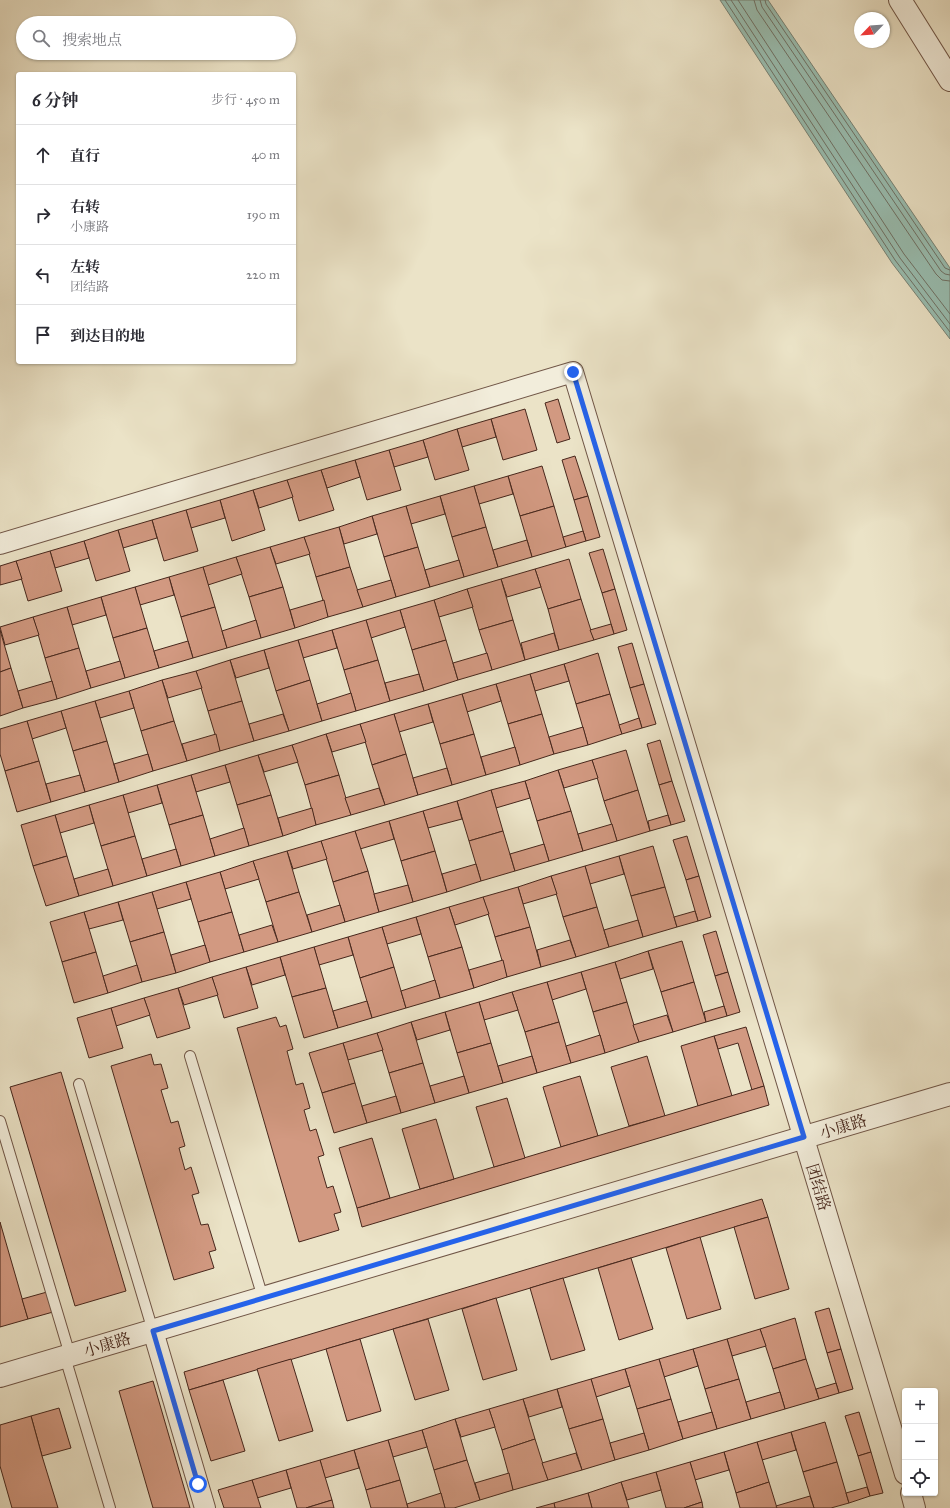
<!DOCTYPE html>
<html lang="zh">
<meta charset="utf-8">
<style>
:root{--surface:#fff;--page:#f2f2f3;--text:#2b2b33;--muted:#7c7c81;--line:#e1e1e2}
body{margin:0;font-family:"IM FELL Great Primer","Noto Serif SC",serif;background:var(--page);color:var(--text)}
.controls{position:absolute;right:12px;bottom:12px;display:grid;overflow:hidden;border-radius:4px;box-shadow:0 1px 3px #0004}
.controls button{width:36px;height:36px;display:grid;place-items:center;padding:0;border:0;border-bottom:1px solid var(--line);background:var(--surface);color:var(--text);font:20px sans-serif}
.compass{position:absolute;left:854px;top:12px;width:36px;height:36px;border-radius:50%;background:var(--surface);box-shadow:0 1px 3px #0004;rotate:245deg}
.stop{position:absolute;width:12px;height:12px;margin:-9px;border:3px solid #2563eb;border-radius:50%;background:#fff}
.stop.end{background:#2563eb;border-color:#fff;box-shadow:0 1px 4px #0008}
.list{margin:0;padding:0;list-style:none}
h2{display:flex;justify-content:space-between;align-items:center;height:52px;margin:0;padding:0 16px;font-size:17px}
h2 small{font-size:13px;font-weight:400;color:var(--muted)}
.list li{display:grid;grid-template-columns:26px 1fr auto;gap:12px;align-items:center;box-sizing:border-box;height:60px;padding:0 16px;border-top:1px solid var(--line)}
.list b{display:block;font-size:15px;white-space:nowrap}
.list p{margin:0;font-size:13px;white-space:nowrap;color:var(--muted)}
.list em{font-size:13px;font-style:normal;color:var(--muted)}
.icon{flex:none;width:22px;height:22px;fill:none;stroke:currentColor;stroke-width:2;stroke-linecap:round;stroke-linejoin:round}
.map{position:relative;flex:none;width:950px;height:1508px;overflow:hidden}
.search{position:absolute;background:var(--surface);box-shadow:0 1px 3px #0004;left:16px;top:16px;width:280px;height:44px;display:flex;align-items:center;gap:10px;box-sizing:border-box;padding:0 14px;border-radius:22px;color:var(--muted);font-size:15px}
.panel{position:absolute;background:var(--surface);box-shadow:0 1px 3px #0004;left:16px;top:72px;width:280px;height:292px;border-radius:4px}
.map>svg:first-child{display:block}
</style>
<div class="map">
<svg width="950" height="1508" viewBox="0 0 950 1508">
<rect width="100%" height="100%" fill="#ebe3c7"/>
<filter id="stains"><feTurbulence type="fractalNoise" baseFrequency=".005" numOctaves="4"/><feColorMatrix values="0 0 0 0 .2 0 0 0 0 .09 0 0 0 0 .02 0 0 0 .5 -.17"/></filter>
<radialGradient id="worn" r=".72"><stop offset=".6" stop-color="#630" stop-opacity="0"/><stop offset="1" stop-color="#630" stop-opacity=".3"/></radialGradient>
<!-- water -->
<path fill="#99beb1" stroke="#788275" d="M720 0H768L950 268V339L892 263Z"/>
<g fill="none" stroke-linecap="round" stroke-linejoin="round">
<!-- shore -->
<g stroke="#707266" stroke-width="1">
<path d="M725 0 895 260 950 332"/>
<path d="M731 0 900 258 950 324"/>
<path d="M738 0 904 254 950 314"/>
<path d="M754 0 757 10 936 274 942 280 950 281"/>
<path d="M760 0 762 7 941 271 945 274 950 275"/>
<path d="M765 0 766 4 945 268 950 270"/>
</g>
</g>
<!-- building -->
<g fill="#d29981" stroke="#47271c">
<path d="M558 399 570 439 557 443 545 403Z"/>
<path d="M525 409 537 450 503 460 491 419Z"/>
<path d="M491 419 496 437 462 447 457 429Z"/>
<path d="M457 429 469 470 435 480 423 440Z"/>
<path d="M423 440 428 457 394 467 389 450Z"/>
<path d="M389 450 401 490 367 500 355 460Z"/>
<path d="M575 456 588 496 574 500 562 460Z"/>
<path d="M355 460 360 477 327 488 321 470Z"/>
<path d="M542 466 554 506 520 516 508 476Z"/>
<path d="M321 470 334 510 299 521 287 480Z"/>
<path d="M508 476 513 494 479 504 474 486Z"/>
<path d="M287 480 293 497 259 508 253 490Z"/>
<path d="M474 486 486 527 452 537 440 496Z"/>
<path d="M253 490 265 530 232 541 220 500Z"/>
<path d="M440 496 445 514 411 524 406 506Z"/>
<path d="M588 496 600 537 586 541 574 500Z"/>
<path d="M220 500 225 518 191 528 186 510Z"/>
<path d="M406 506 418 547 384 557 372 516Z"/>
<path d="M554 506 566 547 532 557 520 516Z"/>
<path d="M186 510 198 551 164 561 152 520Z"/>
<path d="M372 516 377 534 344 544 339 527Z"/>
<path d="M152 520 157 538 123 548 118 530Z"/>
<path d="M339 527 350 567 316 577 304 537Z"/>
<path d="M486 527 498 567 464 577 452 537Z"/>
<path d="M118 530 130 571 96 581 84 541Z"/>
<path d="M583 531 586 541 566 547 563 537Z"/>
<path d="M304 537 310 554 276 564 270 547Z"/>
<path d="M527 540 532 557 498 567 493 550Z"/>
<path d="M84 541 89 558 55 568 50 551Z"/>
<path d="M270 547 283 587 249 597 236 557Z"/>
<path d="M418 547 430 587 396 597 384 557Z"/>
<path d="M603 549 615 589 602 593 589 553Z"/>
<path d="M50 551 62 591 28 601 16 561Z"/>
<path d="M236 557 242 574 208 585 203 567Z"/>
<path d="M569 559 581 599 548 609 535 569Z"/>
<path d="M459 560 464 577 430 587 425 570Z"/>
<path d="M16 561 22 579 0 585V566Z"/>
<path d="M203 567 215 607 181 617 169 577Z"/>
<path d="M350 567 363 607 328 617 316 577Z"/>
<path d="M535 569 541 587 507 597 501 579Z"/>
<path d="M169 577 174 595 140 605 135 587Z"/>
<path d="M501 579 513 620 479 630 467 589Z"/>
<path d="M391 580 396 597 363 607 357 590Z"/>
<path d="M135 587 147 628 113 638 101 597Z"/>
<path d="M283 587 295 628 261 638 249 597Z"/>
<path d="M467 589 473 607 439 617 434 600Z"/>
<path d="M615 589 627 630 614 634 602 593Z"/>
<path d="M101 597 106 615 72 625 67 607Z"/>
<path d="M581 599 594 640 559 650 548 609Z"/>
<path d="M324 600 328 617 295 628 290 610Z"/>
<path d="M434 600 446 640 412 650 400 610Z"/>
<path d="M67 607 79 648 45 658 33 617Z"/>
<path d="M215 607 227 648 193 658 181 617Z"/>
<path d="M400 610 405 627 371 638 366 620Z"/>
<path d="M33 617 39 635 5 645 0 627Z"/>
<path d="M256 620 261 638 227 648 222 631Z"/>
<path d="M366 620 378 660 344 670 332 630Z"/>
<path d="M513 620 525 660 492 670 479 630Z"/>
<path d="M611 624 614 634 594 640 590 630Z"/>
<path d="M147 628 159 668 125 678 113 638Z"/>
<path d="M0 630 11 668 0 672Z"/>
<path d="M332 630 337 648 303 658 298 640Z"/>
<path d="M554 633 559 650 525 660 521 643Z"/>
<path d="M298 640 310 680 276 691 264 650Z"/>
<path d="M446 640 458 680 424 691 412 650Z"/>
<path d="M188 641 193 658 159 668 154 651Z"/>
<path d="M632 643 644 684 630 688 618 647Z"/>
<path d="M79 648 91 688 57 699 45 658Z"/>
<path d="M264 650 269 668 236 678 230 660Z"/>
<path d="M487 653 492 670 458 680 453 663Z"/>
<path d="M598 653 610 694 576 704 564 664Z"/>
<path d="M230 660 242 701 208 711 196 671Z"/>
<path d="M378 660 390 701 356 711 344 670Z"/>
<path d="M120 661 125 678 91 688 86 671Z"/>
<path d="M564 664 569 681 535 691 530 674Z"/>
<path d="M11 668 23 708 0 716V672Z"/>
<path d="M196 671 202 688 168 698 162 680Z"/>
<path d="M419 674 424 691 390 701 385 683Z"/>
<path d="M530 674 542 714 508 724 496 684Z"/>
<path d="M162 680 174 721 141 731 129 691Z"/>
<path d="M310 680 322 721 289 731 276 691Z"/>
<path d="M52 681 57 699 23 708 18 691Z"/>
<path d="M496 684 501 701 467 712 462 694Z"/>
<path d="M644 684 656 724 642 728 630 688Z"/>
<path d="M129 691 134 708 100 718 95 701Z"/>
<path d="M351 693 356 711 322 721 317 704Z"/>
<path d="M462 694 474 734 440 744 428 704Z"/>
<path d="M610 694 622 734 588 745 576 704Z"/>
<path d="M95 701 107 741 73 751 61 711Z"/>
<path d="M242 701 254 741 220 751 208 711Z"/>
<path d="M428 704 433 722 399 732 394 714Z"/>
<path d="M61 711 66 728 32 739 27 721Z"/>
<path d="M283 714 289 731 254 741 249 724Z"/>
<path d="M394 714 406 754 372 765 360 724Z"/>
<path d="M542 714 554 754 520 765 508 724Z"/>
<path d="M639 718 642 728 622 734 619 725Z"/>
<path d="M27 721 39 761 5 771 0 754V729Z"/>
<path d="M174 721 187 761 153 771 141 731Z"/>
<path d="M360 724 366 742 332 752 326 734Z"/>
<path d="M583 727 588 745 554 754 549 737Z"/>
<path d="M216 734 220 751 187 761 182 744Z"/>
<path d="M326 734 339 775 305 785 292 745Z"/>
<path d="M474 734 486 775 452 785 440 744Z"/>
<path d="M660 740 672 781 659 785 647 744Z"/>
<path d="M107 741 119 782 85 792 73 751Z"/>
<path d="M292 745 298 762 264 772 258 755Z"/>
<path d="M515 747 520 765 486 775 481 757Z"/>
<path d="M626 750 638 790 604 801 592 760Z"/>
<path d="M148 754 153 771 119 782 114 764Z"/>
<path d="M406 754 418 795 385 805 372 765Z"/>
<path d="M258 755 271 795 237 805 225 765Z"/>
<path d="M592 760 598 778 564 788 558 770Z"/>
<path d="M39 761 51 802 17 812 5 771Z"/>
<path d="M225 765 230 782 196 792 191 775Z"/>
<path d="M447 768 452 785 418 795 413 778Z"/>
<path d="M558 770 571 811 537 821 525 781Z"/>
<path d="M80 775 85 792 51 802 46 784Z"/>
<path d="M191 775 203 815 169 825 157 785Z"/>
<path d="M339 775 351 815 316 825 305 785Z"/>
<path d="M525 781 530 798 496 808 491 790Z"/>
<path d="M672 781 685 821 671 825 659 785Z"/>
<path d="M157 785 162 803 128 813 123 795Z"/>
<path d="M379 788 385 805 351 815 345 798Z"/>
<path d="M491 790 503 831 469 841 457 801Z"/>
<path d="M638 790 650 831 617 841 604 801Z"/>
<path d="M123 795 135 836 101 846 89 805Z"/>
<path d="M271 795 283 836 249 846 237 805Z"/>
<path d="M457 801 462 819 428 828 423 811Z"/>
<path d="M89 805 94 823 60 833 55 815Z"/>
<path d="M312 808 316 825 283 836 278 818Z"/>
<path d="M423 811 435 851 401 861 389 821Z"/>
<path d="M571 811 583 851 549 861 537 821Z"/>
<path d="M55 815 67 856 33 866 21 825Z"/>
<path d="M203 815 215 856 181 866 169 825Z"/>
<path d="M668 815 671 825 650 831 648 821Z"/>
<path d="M389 821 394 839 360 849 355 831Z"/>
<path d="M612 824 617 841 583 851 578 834Z"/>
<path d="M244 828 249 846 215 856 210 839Z"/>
<path d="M355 831 368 871 333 882 321 841Z"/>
<path d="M503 831 515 871 481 881 469 841Z"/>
<path d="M135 836 147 876 113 886 101 846Z"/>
<path d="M687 836 699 876 686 880 673 840Z"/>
<path d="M321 841 327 859 293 869 287 851Z"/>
<path d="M544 844 549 861 515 871 510 854Z"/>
<path d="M653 846 665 887 631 896 619 856Z"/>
<path d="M176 849 181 866 147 876 142 859Z"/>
<path d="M287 851 299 892 266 902 253 861Z"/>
<path d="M435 851 447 892 413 902 401 861Z"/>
<path d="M67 856 79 896 46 906 33 866Z"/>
<path d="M619 856 624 874 590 884 585 866Z"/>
<path d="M253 861 259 879 225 889 220 872Z"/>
<path d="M476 864 481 881 447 892 442 874Z"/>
<path d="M585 866 597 907 563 917 551 876Z"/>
<path d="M108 869 113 886 79 896 74 879Z"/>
<path d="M368 871 379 912 345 922 333 882Z"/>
<path d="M220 872 232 912 198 922 186 882Z"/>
<path d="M551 876 557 894 523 904 518 887Z"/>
<path d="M699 876 711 917 698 921 686 880Z"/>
<path d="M186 882 191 899 157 909 152 892Z"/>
<path d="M408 885 413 902 379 912 374 894Z"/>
<path d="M518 887 530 927 495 937 483 897Z"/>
<path d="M665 887 677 927 643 937 631 896Z"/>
<path d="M152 892 164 932 130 942 118 902Z"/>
<path d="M299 892 312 932 278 942 266 902Z"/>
<path d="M483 897 489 914 455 925 449 907Z"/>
<path d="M118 902 123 920 89 929 84 912Z"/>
<path d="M340 905 345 922 312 932 307 915Z"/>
<path d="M449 907 462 947 428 957 416 917Z"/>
<path d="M597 907 609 947 576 957 563 917Z"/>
<path d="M695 911 698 921 677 927 674 917Z"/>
<path d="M84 912 96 952 62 962 50 922Z"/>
<path d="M232 912 244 952 210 962 198 922Z"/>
<path d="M416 917 421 934 387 944 382 927Z"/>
<path d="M638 920 643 937 609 947 604 930Z"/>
<path d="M272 925 278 942 244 952 239 935Z"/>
<path d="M382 927 394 967 360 978 348 937Z"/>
<path d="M530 927 541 967 507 977 495 937Z"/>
<path d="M716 931 728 972 715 976 703 935Z"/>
<path d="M164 932 176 973 142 982 130 942Z"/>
<path d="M348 937 353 955 319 965 314 947Z"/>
<path d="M570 940 576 957 541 967 537 950Z"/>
<path d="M682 941 694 982 661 992 648 951Z"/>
<path d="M205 945 210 962 176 973 171 955Z"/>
<path d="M314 947 326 988 292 997 280 957Z"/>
<path d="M462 947 474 988 440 998 428 957Z"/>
<path d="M648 951 653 969 620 979 615 962Z"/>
<path d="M96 952 108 993 74 1003 62 962Z"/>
<path d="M280 957 285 975 252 985 246 967Z"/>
<path d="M503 960 507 977 474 988 469 970Z"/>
<path d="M615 962 627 1002 593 1012 581 972Z"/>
<path d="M137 965 142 982 108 993 103 976Z"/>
<path d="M246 967 258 1008 224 1018 212 977Z"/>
<path d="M394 967 406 1008 372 1018 360 978Z"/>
<path d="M581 972 586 989 552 1000 547 982Z"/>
<path d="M728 972 740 1012 727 1016 715 976Z"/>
<path d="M212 977 218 995 184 1005 178 988Z"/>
<path d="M435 980 440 998 406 1008 401 991Z"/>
<path d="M547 982 559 1022 525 1032 512 992Z"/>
<path d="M694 982 706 1022 673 1032 661 992Z"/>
<path d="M178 988 190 1028 157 1038 144 998Z"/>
<path d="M326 988 338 1028 304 1038 292 997Z"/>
<path d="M512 992 518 1010 484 1020 479 1002Z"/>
<path d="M144 998 150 1015 116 1026 111 1008Z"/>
<path d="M367 1001 372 1018 338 1028 333 1011Z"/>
<path d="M479 1002 491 1043 457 1053 445 1012Z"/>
<path d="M627 1002 639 1042 605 1053 593 1012Z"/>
<path d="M724 1006 727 1016 706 1022 704 1012Z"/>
<path d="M111 1008 123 1048 89 1058 77 1018Z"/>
<path d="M445 1012 450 1030 417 1040 411 1022Z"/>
<path d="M667 1015 673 1032 639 1042 633 1025Z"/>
<path d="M276 1017 280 1027 286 1025 293 1049 287 1051 296 1085 303 1083 310 1108 304 1110 310 1131 316 1129 324 1155 318 1157 327 1188 333 1186 341 1212 334 1214 339 1230 299 1242 237 1028Z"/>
<path d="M411 1022 423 1063 389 1073 377 1033Z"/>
<path d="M559 1022 571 1063 537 1073 525 1032Z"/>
<path d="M746 1027 764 1086 752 1090 738 1043 718 1049 714 1036Z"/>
<path d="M377 1033 383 1050 348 1060 343 1043Z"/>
<path d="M600 1035 605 1053 571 1063 566 1046Z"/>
<path d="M714 1036 732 1096 698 1106 681 1046Z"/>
<path d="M343 1043 355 1083 322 1093 309 1053Z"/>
<path d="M491 1043 503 1083 469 1093 457 1053Z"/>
<path d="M151 1054 154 1065 161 1064 168 1088 161 1090 171 1123 178 1121 185 1146 179 1148 185 1170 191 1167 199 1193 192 1195 201 1225 208 1224 216 1250 209 1252 214 1268 174 1280 111 1066Z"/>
<path d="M532 1056 537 1073 503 1083 498 1066Z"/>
<path d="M647 1056 665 1116 629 1126 611 1067Z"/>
<path d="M423 1063 435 1103 401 1113 389 1073Z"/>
<path d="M61 1072 126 1291 75 1306 10 1087Z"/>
<path d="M464 1076 469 1093 435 1103 430 1086Z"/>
<path d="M580 1076 598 1136 561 1147 543 1087Z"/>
<path d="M355 1083 367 1123 334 1133 322 1093Z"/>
<path d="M764 1086 769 1105 362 1227 357 1208Z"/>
<path d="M396 1096 401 1113 367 1123 362 1106Z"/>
<path d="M507 1098 525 1158 494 1167 476 1107Z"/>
<path d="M436 1119 454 1179 420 1189 402 1129Z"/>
<path d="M372 1138 390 1198 357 1208 339 1148Z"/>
<path d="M762 1199 768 1217 189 1390 184 1372Z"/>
<path d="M768 1217 789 1289 755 1299 734 1227Z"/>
<path d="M0 1222 28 1319 0 1327Z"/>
<path d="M700 1237 721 1309 687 1319 666 1248Z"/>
<path d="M631 1258 653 1329 619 1340 598 1268Z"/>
<path d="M563 1278 585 1350 551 1360 530 1288Z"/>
<path d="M47 1292 53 1312 28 1319 22 1299Z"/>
<path d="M496 1298 517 1370 483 1380 462 1309Z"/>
<path d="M829 1308 841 1349 827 1353 815 1312Z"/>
<path d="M795 1318 806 1359 773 1369 760 1329Z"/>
<path d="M428 1319 449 1390 415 1400 393 1329Z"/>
<path d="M760 1329 766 1346 732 1356 727 1339Z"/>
<path d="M360 1339 381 1411 347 1421 326 1349Z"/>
<path d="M727 1339 739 1379 705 1389 693 1349Z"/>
<path d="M693 1349 698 1366 664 1377 659 1359Z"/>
<path d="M841 1349 853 1389 839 1393 827 1353Z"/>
<path d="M291 1359 313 1431 279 1441 257 1369Z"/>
<path d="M659 1359 671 1399 637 1409 625 1369Z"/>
<path d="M806 1359 819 1399 785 1409 773 1369Z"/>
<path d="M625 1369 630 1386 596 1397 591 1379Z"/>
<path d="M591 1379 603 1419 569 1429 557 1389Z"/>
<path d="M739 1379 751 1419 717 1429 705 1389Z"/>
<path d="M223 1380 245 1451 211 1461 189 1390Z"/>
<path d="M153 1381 190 1508H153L119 1391Z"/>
<path d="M836 1383 839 1393 819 1399 816 1389Z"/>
<path d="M557 1389 562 1407 529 1417 523 1399Z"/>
<path d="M780 1392 785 1409 751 1419 746 1402Z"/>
<path d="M523 1399 535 1439 502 1450 489 1409Z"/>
<path d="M671 1399 683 1439 649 1450 637 1409Z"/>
<path d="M59 1408 71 1448 42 1456 31 1416Z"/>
<path d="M489 1409 495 1427 461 1437 455 1419Z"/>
<path d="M712 1412 717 1429 683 1439 678 1422Z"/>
<path d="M859 1412 871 1452 858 1456 845 1416Z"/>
<path d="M31 1416 42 1456 58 1508H12L0 1466V1425Z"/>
<path d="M455 1419 467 1460 434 1470 422 1430Z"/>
<path d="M603 1419 615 1460 582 1470 569 1429Z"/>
<path d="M825 1422 837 1462 803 1472 791 1432Z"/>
<path d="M422 1430 427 1447 393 1457 388 1440Z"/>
<path d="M791 1432 796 1450 762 1460 757 1442Z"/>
<path d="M644 1433 649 1450 615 1460 610 1443Z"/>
<path d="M535 1439 548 1480 513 1490 502 1450Z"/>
<path d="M388 1440 400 1480 366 1490 354 1450Z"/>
<path d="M757 1442 769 1482 736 1493 724 1452Z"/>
<path d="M354 1450 359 1468 325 1478 320 1460Z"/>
<path d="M724 1452 729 1470 695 1480 690 1462Z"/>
<path d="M871 1452 883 1493 870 1496 858 1456Z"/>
<path d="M576 1453 582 1470 548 1480 542 1463Z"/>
<path d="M320 1460 332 1500 306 1508H297L286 1470Z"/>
<path d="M467 1460 480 1500 454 1508H445L434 1470Z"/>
<path d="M690 1462 702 1502 684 1508H666L656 1472Z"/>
<path d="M837 1462 849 1503 831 1508H814L803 1472Z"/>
<path d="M286 1470 291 1488 257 1498 252 1480Z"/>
<path d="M656 1472 661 1490 627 1500 621 1482Z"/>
<path d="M509 1473 513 1490 480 1500 475 1483Z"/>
<path d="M252 1480 261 1508H224L218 1490Z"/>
<path d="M400 1480 408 1508H371L366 1490Z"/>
<path d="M621 1482 629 1508H592L588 1493Z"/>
<path d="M769 1482 777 1508H740L736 1493Z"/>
<path d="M867 1487 870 1496 849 1503 846 1493Z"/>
<path d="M441 1493 445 1508H408L407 1504Z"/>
<path d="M588 1493 592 1508H555L554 1503Z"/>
<path d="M810 1496 814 1508H777L776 1506Z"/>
<path d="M332 1500 334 1508H306Z"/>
<path d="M702 1502 703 1508H684Z"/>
<path d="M554 1503 555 1508H536Z"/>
</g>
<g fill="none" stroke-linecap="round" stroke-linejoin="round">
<!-- service casing -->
<g stroke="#705647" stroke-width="12">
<g id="service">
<path d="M190 1056 263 1298"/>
<path d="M79 1084 153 1331"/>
<path d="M0 1121 70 1355"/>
<path d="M65 1357 110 1508"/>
</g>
</g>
<!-- minor casing -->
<g stroke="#705647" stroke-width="22">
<g id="minor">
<path d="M0 544 573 372 905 1474"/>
<path d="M153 1331 205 1508"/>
<path d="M911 1493 915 1508"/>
</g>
</g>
<!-- tertiary casing -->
<g stroke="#705647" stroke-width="24">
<g id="tertiary">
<path d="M900 0 950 80"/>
<path d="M0 1376 950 1094"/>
</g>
</g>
<!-- service -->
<use href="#service" stroke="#f2eddb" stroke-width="10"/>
<!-- minor -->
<use href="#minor" stroke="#f2eddb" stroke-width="20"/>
<!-- tertiary -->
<use href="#tertiary" stroke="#f2eddb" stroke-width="22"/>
</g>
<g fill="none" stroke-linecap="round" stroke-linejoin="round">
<!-- route -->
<path stroke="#2563eb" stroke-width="5" d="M198 1484 153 1331 804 1137 573 372"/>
</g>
<g text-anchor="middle" stroke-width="4" stroke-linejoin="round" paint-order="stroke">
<!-- street labels -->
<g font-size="16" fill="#47271c" stroke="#f2eddb">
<text transform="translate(843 1126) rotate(-17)" y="6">小康路</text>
<text transform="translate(819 1187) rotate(73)" y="6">团结路</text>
<text transform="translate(107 1344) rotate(-17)" y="6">小康路</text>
</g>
</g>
<rect width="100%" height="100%" filter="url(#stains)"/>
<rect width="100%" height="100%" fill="url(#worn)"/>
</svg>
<div class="controls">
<button>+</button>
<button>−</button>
<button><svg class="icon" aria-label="locate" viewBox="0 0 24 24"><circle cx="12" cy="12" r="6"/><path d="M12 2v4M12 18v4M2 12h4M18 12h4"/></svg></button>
</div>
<svg class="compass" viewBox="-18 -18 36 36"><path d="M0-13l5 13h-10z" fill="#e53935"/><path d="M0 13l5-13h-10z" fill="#7c7c81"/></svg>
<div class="stop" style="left:198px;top:1484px"></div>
<div class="stop end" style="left:573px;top:372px"></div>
<div class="search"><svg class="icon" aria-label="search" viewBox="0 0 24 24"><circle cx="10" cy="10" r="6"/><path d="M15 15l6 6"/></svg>搜索地点</div>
<section class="panel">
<h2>6 分钟<small>步行 · 450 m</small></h2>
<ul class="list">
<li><svg class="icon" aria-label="ahead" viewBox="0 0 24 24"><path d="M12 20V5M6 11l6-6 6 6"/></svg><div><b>直行</b></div><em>40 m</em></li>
<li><svg class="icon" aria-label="right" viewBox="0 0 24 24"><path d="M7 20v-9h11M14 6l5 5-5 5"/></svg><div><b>右转</b><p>小康路</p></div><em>190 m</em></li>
<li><svg class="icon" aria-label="left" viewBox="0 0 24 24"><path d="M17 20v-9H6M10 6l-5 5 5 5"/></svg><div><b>左转</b><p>团结路</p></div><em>220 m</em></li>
<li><svg class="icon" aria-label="arrive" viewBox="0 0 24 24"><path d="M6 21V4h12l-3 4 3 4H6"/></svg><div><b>到达目的地</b></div></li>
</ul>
</section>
</div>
